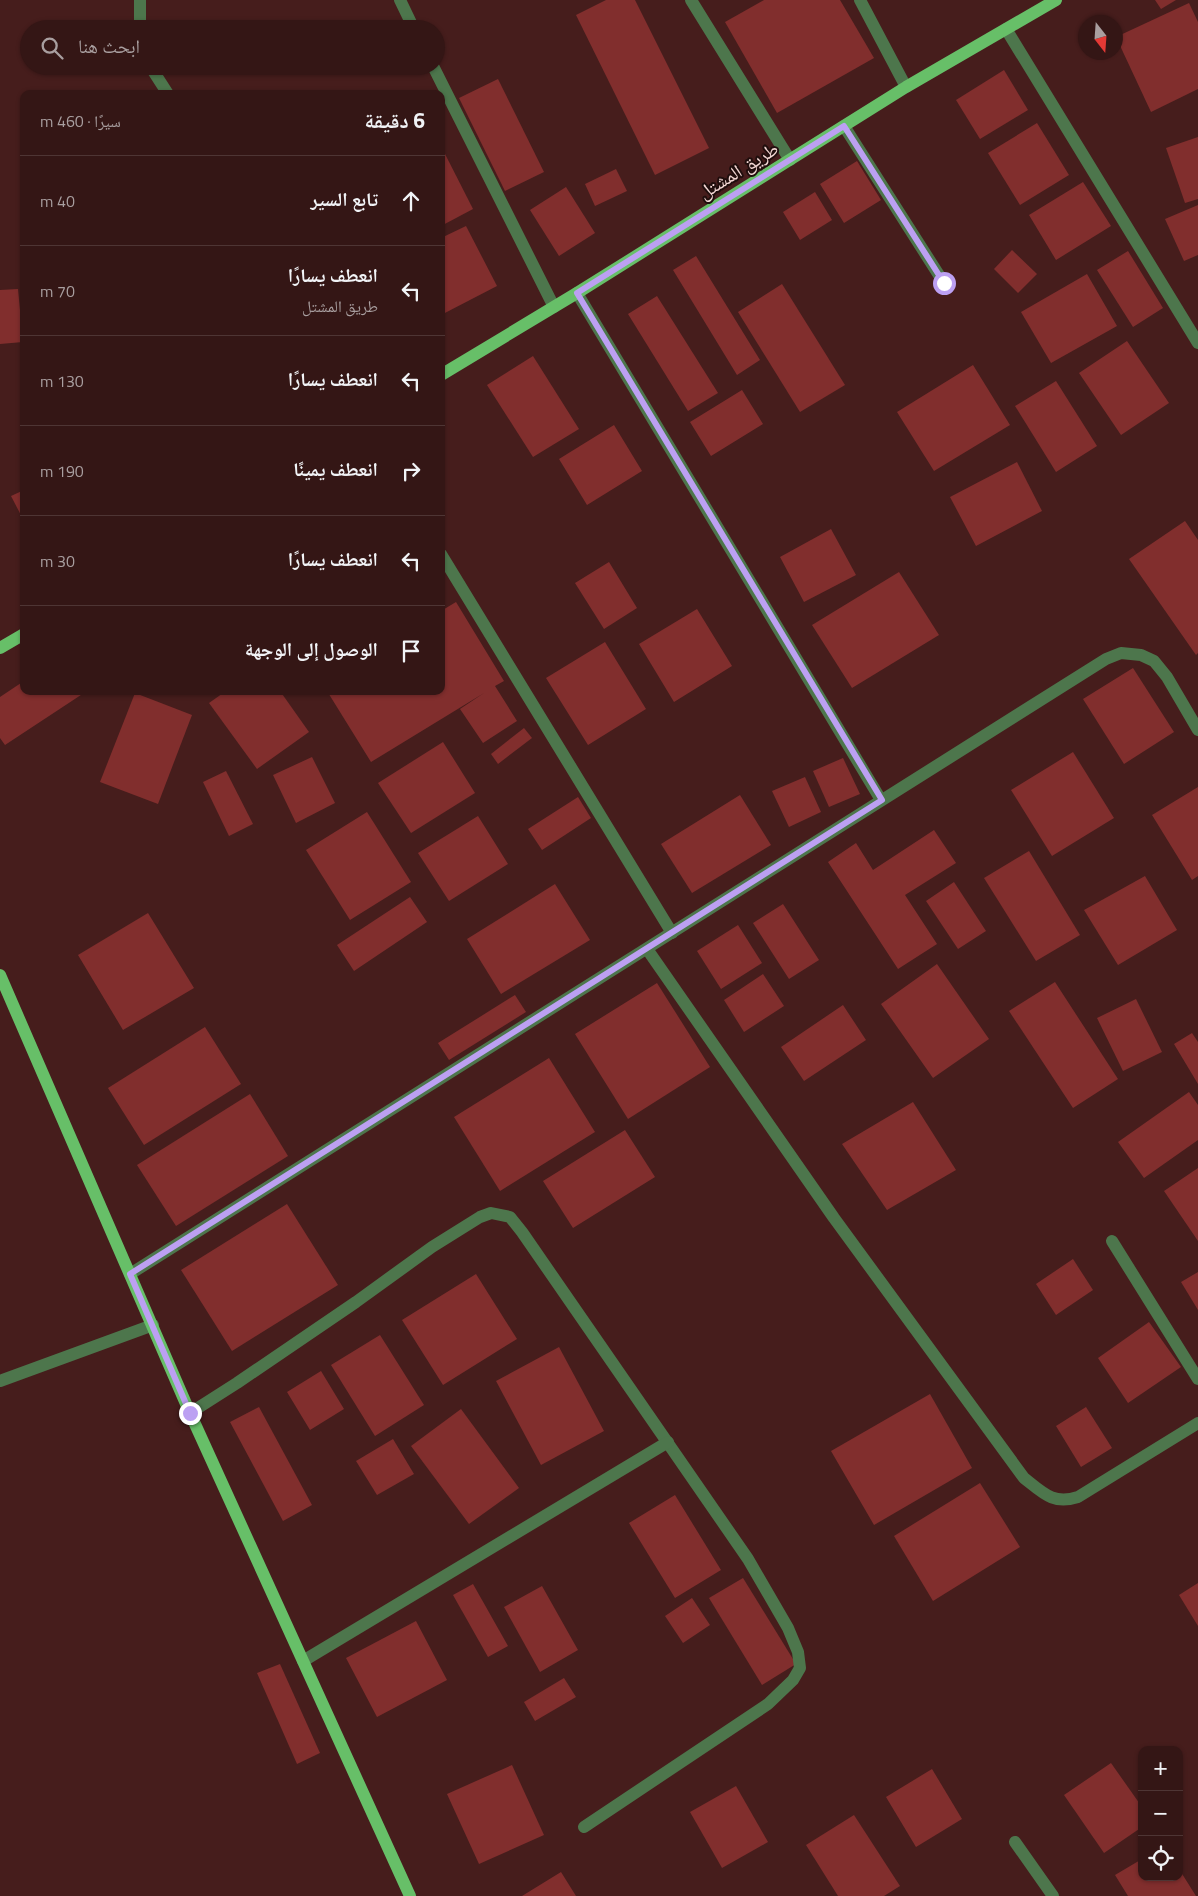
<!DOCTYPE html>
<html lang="ar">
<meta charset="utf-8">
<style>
:root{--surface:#341615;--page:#3f2322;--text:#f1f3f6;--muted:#a99fa0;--line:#4e3534}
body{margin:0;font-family:"Titillium Web","Noto Naskh Arabic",sans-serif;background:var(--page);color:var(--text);direction:rtl}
.controls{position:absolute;right:15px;bottom:15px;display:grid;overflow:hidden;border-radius:10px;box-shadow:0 1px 4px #0004}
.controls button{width:45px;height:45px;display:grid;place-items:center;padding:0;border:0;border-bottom:1px solid var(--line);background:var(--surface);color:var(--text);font:25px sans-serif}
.compass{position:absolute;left:1078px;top:15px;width:45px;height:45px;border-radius:50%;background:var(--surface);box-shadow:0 1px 4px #0004;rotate:163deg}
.stop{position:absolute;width:15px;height:15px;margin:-11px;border:4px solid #bca0f2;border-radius:50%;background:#fff}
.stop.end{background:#bca0f2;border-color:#fff;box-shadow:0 1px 5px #0008}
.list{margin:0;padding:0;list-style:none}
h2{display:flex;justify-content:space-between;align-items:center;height:65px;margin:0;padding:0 20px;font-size:21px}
h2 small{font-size:16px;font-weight:400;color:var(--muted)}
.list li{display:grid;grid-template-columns:32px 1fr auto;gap:15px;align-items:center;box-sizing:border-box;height:90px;padding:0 20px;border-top:1px solid var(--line)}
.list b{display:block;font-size:19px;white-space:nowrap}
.list p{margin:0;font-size:16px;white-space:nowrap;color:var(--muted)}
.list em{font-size:16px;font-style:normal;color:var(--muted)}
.icon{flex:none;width:28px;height:28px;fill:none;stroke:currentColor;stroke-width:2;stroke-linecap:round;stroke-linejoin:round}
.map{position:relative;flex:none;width:1198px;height:1896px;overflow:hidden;direction:ltr}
.search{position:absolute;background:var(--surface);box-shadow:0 1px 4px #0004;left:20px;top:20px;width:425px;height:55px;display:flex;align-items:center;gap:12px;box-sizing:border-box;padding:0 18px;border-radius:28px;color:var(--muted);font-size:19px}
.panel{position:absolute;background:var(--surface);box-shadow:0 1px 4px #0004;left:20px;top:90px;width:425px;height:605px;border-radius:10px;direction:rtl}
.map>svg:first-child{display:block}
</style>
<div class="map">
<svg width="1198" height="1896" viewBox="0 0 1198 1896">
<rect width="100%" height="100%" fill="#461d1c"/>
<!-- building -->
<g fill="#812e2d">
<path d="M606 0H635L709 148 655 175 576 15Z"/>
<path d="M764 0H840L874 58 777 113 725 22Z"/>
<path d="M1155 0H1176L1161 9Z"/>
<path d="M1189 3 1198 22V89L1151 112 1116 37Z"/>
<path d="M1004 70 1028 110 980 139 956 100Z"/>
<path d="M498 79 544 172 505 191 459 98Z"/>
<path d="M1037 123 1069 175 1020 205 988 153Z"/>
<path d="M1198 137V199L1185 203 1166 148Z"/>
<path d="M443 150 473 209 441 226V151Z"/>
<path d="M857 161 881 200 844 223 820 184Z"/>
<path d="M616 169 627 191 595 206 585 184Z"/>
<path d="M1083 182 1111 226 1056 260 1029 215Z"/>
<path d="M566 187 595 233 559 256 530 210Z"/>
<path d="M815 192 832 220 800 240 783 212Z"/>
<path d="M1198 205V255L1184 261 1165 219Z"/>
<path d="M466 226 497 286 441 315V238Z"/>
<path d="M1012 250 1037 274 1018 293 994 269Z"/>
<path d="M1128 251 1163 308 1133 327 1097 270Z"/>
<path d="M696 256 760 360 737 375 673 270Z"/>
<path d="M1087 274 1117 326 1051 363 1021 312Z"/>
<path d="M782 284 845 385 800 412 738 312Z"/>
<path d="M18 289 23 342 0 344V290Z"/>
<path d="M657 296 718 393 688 411 628 314Z"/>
<path d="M1127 341 1169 403 1121 435 1079 373Z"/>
<path d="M533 356 579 429 533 457 487 385Z"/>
<path d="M973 365 1010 425 934 471 897 412Z"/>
<path d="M1056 381 1097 446 1056 472 1015 406Z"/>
<path d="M742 390 763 424 711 456 690 422Z"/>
<path d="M614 425 642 471 587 505 559 459Z"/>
<path d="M1017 462 1042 511 976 546 950 497Z"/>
<path d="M24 490V521L11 496Z"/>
<path d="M1185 521 1198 540V653L1196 655 1129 559Z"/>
<path d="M831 529 856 575 804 602 780 557Z"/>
<path d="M609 562 637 608 604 629 575 583Z"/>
<path d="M899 572 939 635 852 688 812 625Z"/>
<path d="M456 602 504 681 495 686 517 721 483 743 460 709 484 693 371 762 327 691H441V611Z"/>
<path d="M697 609 732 666 674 702 639 644Z"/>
<path d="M605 642 646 709 588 745 546 678Z"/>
<path d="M1133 668 1174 732 1124 764 1083 699Z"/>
<path d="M24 681V691H87L5 745 0 738V697Z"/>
<path d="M226 691H280L309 732 257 769 209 703Z"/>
<path d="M135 693 192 715 158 804 100 782Z"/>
<path d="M524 728 532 738 498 764 491 754Z"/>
<path d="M443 742 475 793 411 833 378 783Z"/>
<path d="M1073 752 1114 818 1052 856 1011 790Z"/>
<path d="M312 757 335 803 296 823 273 775Z"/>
<path d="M843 758 860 794 829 807 813 771Z"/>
<path d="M226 771 253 824 229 836 203 782Z"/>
<path d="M805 777 821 812 789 827 772 791Z"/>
<path d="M1198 787V876L1192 880 1152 815Z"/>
<path d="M740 795 771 845 692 893 661 844Z"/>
<path d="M578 797 591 818 542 850 528 829Z"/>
<path d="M367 812 411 882 350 920 306 850Z"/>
<path d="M478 816 508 864 449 901 418 853Z"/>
<path d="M934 830 956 863 905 895 937 944 898 969 828 862 856 843 873 870Z"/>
<path d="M1029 851 1080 935 1036 961 984 878Z"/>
<path d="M1145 876 1177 930 1118 965 1084 910Z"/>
<path d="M954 882 986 931 958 949 926 901Z"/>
<path d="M555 884 590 940 501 994 467 939Z"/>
<path d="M410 897 427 922 354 971 337 945Z"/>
<path d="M783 904 819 960 789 979 753 923Z"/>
<path d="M148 913 194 988 123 1030 78 955Z"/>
<path d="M738 925 762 963 721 989 697 951Z"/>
<path d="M937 964 989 1039 933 1078 881 1004Z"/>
<path d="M763 974 784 1006 744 1032 724 1000Z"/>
<path d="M1055 982 1118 1079 1073 1108 1009 1011Z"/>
<path d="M657 983 710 1067 628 1119 575 1034Z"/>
<path d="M515 995 526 1012 449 1060 438 1043Z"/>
<path d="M1136 999 1162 1052 1123 1071 1097 1018Z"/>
<path d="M843 1005 866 1040 804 1081 781 1047Z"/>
<path d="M205 1027 241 1084 144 1145 108 1088Z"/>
<path d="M1192 1033 1198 1042V1084L1174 1044Z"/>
<path d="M549 1058 595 1132 500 1191 454 1117Z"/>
<path d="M1189 1092 1198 1105V1140L1144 1178 1118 1142Z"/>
<path d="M250 1094 288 1156 176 1226 137 1165Z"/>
<path d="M913 1102 956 1170 887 1210 842 1144Z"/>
<path d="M625 1130 655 1177 573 1228 543 1181Z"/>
<path d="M1198 1168V1241L1164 1191Z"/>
<path d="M287 1204 338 1285 232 1351 181 1270Z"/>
<path d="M1073 1259 1093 1290 1056 1315 1036 1284Z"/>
<path d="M1198 1272V1310L1181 1282Z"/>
<path d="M476 1274 517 1339 443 1385 402 1320Z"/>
<path d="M1149 1322 1181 1367 1128 1403 1098 1358Z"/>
<path d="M380 1335 424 1405 375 1436 331 1365Z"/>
<path d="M559 1347 604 1431 541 1465 496 1381Z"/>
<path d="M321 1371 344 1409 310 1430 287 1392Z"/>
<path d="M930 1394 972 1468 874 1525 831 1451Z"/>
<path d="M259 1407 312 1505 283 1521 230 1422Z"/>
<path d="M1086 1407 1112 1448 1081 1467 1056 1426Z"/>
<path d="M461 1409 519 1488 469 1524 411 1446Z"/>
<path d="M393 1439 414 1474 377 1495 356 1461Z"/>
<path d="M980 1483 1020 1547 933 1601 894 1536Z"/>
<path d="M675 1495 721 1570 675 1598 629 1523Z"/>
<path d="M743 1578 796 1664 762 1685 709 1598Z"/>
<path d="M1198 1583V1626L1179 1595Z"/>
<path d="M473 1584 508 1646 488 1657 453 1595Z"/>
<path d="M542 1586 578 1650 540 1672 504 1607Z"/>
<path d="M692 1598 710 1625 683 1643 665 1616Z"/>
<path d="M416 1621 447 1680 377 1717 346 1658Z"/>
<path d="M280 1664 320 1753 297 1764 257 1673Z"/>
<path d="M564 1678 576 1697 535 1721 524 1702Z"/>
<path d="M1111 1763 1142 1807V1827L1104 1853 1064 1795Z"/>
<path d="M512 1765 544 1835 479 1864 447 1794Z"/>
<path d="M932 1769 962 1819 916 1847 886 1797Z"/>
<path d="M736 1786 768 1842 722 1868 690 1812Z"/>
<path d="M854 1815 900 1886 884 1896H838L806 1845Z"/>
<path d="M1142 1859V1877H1179V1869L1196 1896H1128L1115 1875Z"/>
<path d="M561 1872 576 1896H522Z"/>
</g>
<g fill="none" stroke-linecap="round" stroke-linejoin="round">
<!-- minor -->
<g stroke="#4d764c" stroke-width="12">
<path d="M140 0V29"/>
<path d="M400 0 414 29"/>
<path d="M691 0 790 160"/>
<path d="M860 0 906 87"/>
<path d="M1006 29 1198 343"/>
<path d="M150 66 168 94"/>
<path d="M433 66 554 307"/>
<path d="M844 126 944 283"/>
<path d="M577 293 881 800"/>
<path d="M441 554 672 933"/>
<path d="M647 949 834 1218 1024 1478C1043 1493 1053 1505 1078 1497L1198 1423"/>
<path d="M1112 1241 1198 1379"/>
<path d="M130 1274 1106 659 1121 653 1141 655 1154 661 1167 677 1198 730"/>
<path d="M0 1381 153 1325"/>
<path d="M190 1413 237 1383 356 1302 432 1247 480 1217 491 1213 510 1217 522 1232 748 1559 788 1628 798 1652 800 1668 793 1680 768 1704 584 1827"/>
<path d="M303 1661 668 1442"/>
<path d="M1015 1842 1053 1896"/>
</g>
<!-- major -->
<g stroke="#67bf68" stroke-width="12">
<path d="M441 375 577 293 906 87 1056 0"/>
<path d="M0 648 24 634"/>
<path d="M0 975 190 1413 410 1896"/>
</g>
</g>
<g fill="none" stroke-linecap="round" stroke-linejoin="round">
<!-- route -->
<path stroke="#bca0f2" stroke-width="6" d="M190 1413 130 1274 882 800 577 293 844 126 944 283"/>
</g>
<g text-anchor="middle" stroke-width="4" stroke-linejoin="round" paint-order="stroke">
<!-- street labels -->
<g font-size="19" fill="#f4d8d5" stroke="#200e0d">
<text transform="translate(738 170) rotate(-32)" y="7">طريق المشتل</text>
</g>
</g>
</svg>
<div class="controls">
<button>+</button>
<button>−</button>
<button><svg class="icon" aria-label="locate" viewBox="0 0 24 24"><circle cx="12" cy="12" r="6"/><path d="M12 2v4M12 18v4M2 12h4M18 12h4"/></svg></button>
</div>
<svg class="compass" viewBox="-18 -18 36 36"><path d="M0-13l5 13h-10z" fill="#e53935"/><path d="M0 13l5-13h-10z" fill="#a99fa0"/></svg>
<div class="stop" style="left:944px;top:283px"></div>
<div class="stop end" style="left:190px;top:1413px"></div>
<div class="search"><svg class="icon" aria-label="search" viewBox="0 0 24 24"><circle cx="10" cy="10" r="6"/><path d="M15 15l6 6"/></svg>ابحث هنا</div>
<section class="panel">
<h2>6 دقيقة<small>سيرًا · 460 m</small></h2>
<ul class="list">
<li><svg class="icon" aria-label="ahead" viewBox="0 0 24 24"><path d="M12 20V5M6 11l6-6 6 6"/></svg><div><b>تابع السير</b></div><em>40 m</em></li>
<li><svg class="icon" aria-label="left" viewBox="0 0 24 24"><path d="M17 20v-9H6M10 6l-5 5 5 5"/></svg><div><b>انعطف يسارًا</b><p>طريق المشتل</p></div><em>70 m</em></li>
<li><svg class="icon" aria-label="left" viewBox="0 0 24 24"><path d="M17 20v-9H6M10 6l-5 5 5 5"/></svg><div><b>انعطف يسارًا</b></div><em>130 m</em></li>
<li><svg class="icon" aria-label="right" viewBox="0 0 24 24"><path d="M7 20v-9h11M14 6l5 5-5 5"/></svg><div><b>انعطف يمينًا</b></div><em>190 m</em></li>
<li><svg class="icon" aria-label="left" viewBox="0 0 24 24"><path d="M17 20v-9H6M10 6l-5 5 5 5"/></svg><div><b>انعطف يسارًا</b></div><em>30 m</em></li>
<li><svg class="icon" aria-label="arrive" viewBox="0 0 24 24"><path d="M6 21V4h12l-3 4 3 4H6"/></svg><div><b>الوصول إلى الوجهة</b></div></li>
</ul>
</section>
</div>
